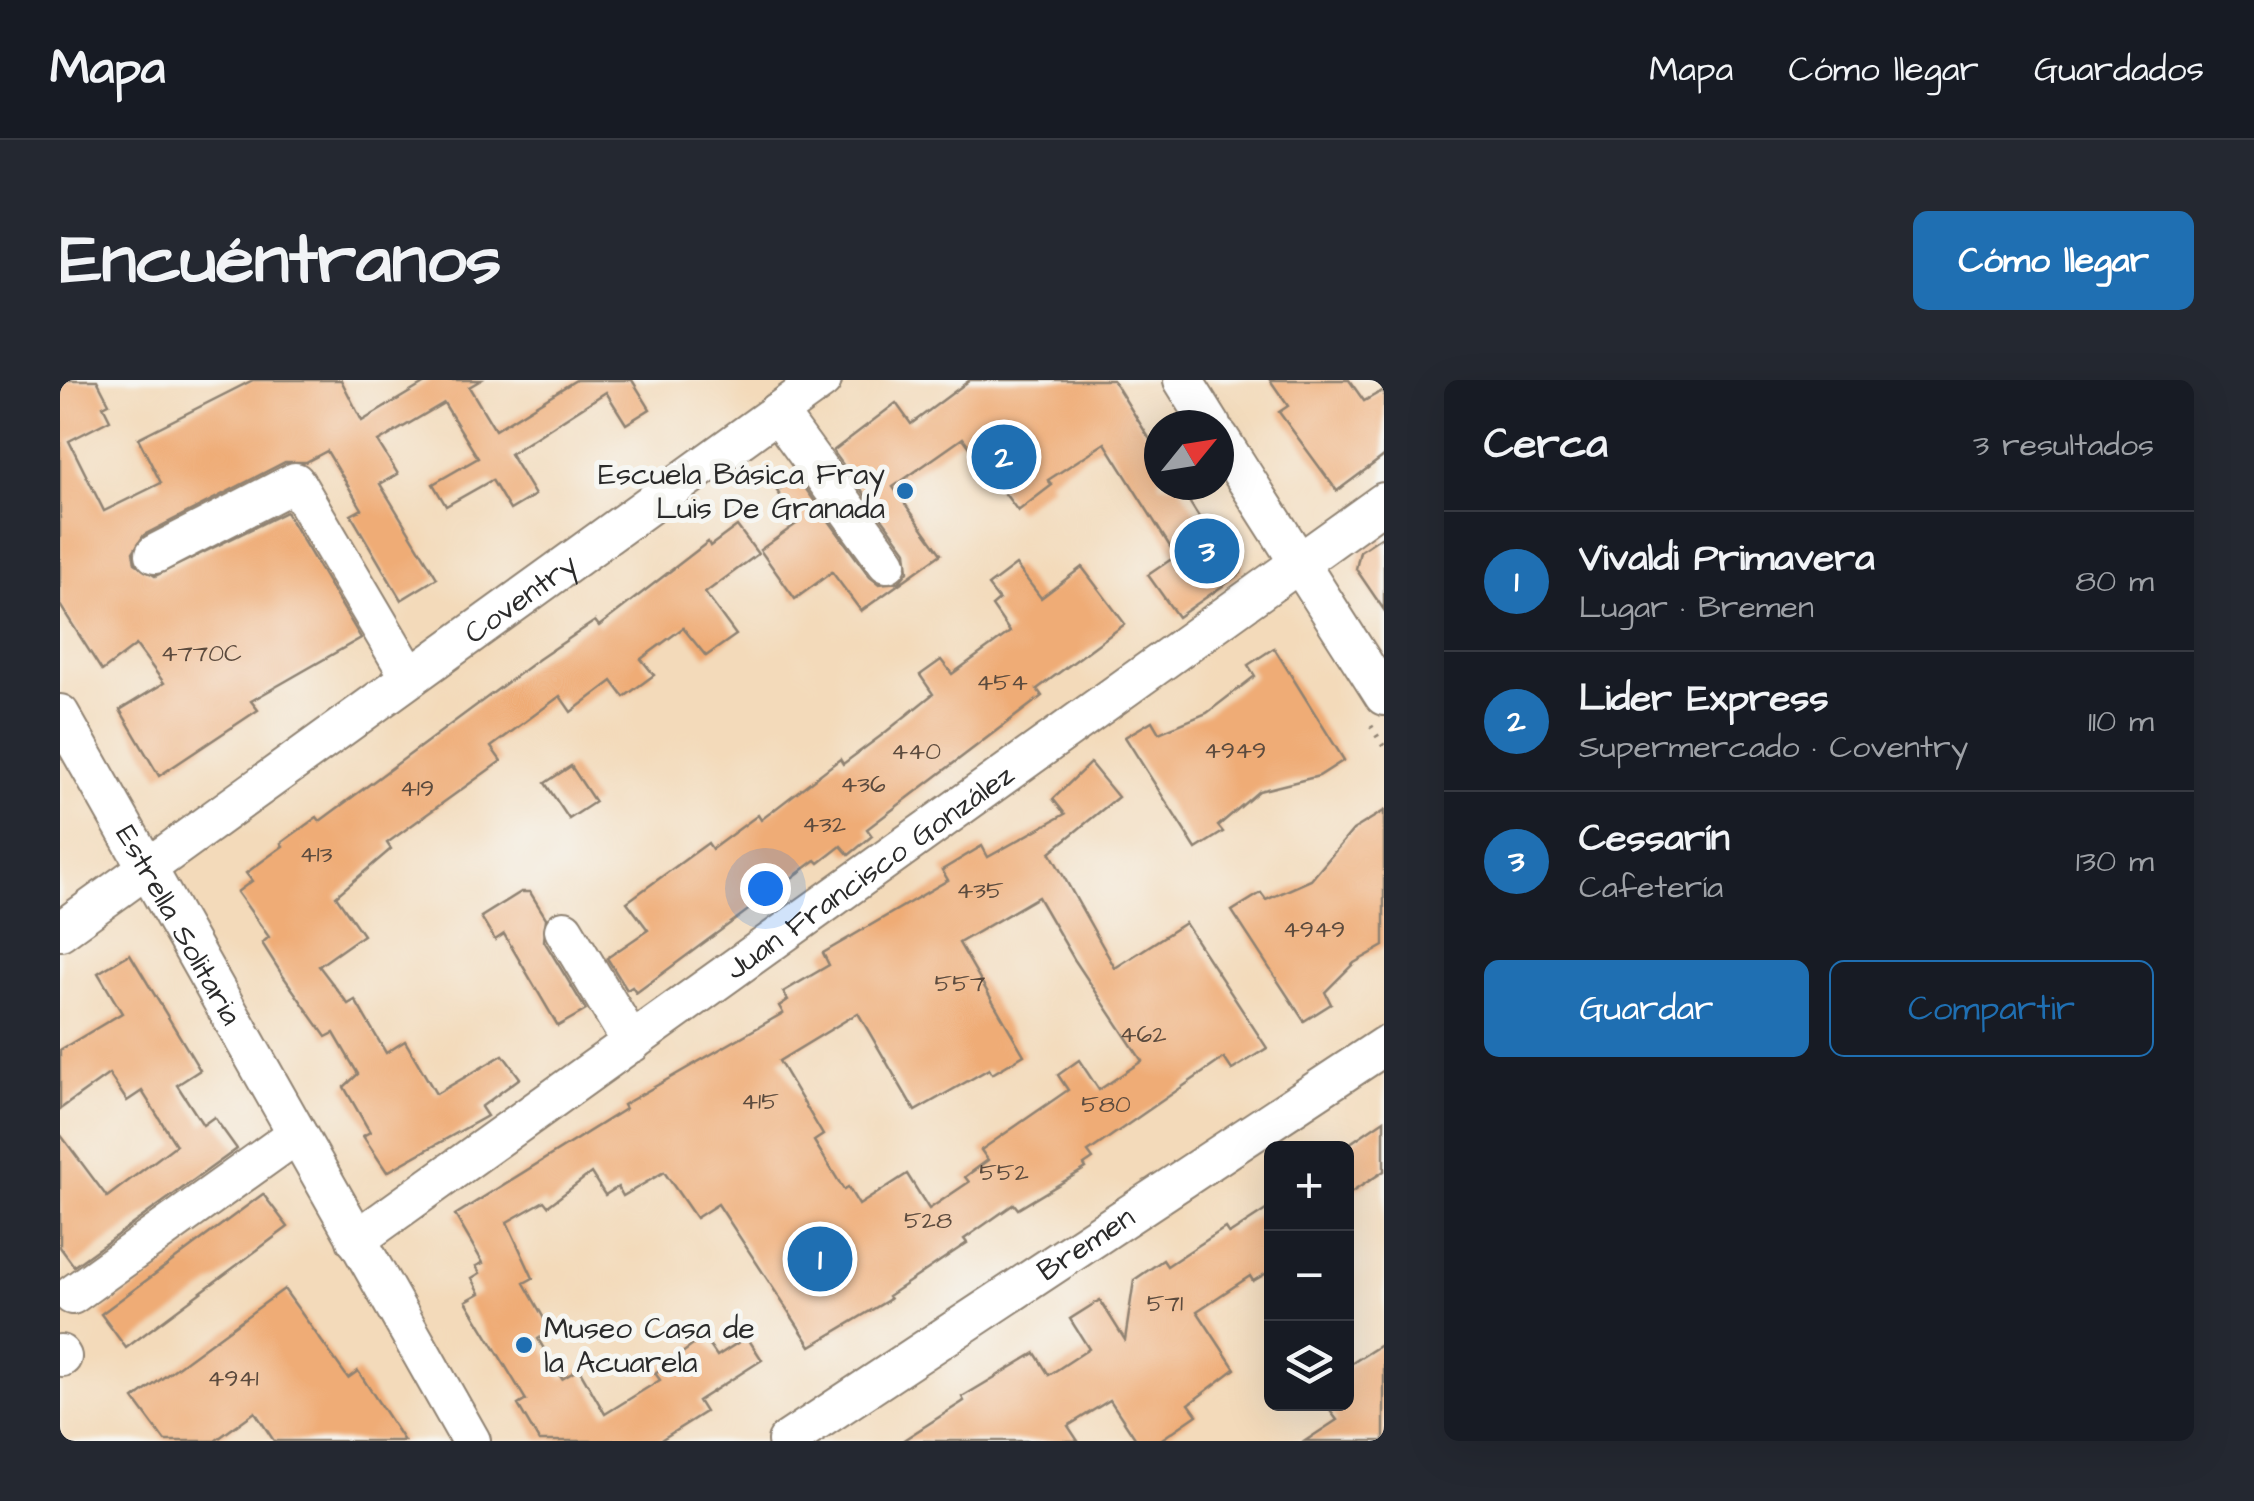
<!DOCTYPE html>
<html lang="es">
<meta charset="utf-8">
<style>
:root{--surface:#171b24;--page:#242831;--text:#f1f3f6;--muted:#9ea1a6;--line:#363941;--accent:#1f6fb2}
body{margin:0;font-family:"Architects Daughter",sans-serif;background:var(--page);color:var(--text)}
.controls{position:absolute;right:30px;bottom:30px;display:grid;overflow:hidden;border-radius:15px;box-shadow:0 10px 40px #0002}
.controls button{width:90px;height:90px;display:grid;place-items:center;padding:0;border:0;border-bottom:2px solid var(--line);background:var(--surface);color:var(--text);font:50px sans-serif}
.compass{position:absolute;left:1084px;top:30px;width:90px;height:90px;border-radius:50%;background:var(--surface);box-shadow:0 10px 40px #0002;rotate:60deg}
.you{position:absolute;left:705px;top:508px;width:35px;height:35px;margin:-25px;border:8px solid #fff;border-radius:50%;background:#1a73e8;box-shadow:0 0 0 15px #1a73e833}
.badge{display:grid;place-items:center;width:65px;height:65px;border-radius:50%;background:var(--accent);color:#fff;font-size:32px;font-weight:700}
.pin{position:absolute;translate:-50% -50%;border:5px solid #fff;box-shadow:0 2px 10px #0006}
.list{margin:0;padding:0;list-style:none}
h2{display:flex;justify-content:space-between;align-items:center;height:130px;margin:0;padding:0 40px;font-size:42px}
h2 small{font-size:32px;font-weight:400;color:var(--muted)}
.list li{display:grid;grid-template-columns:65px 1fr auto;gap:30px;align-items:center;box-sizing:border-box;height:140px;padding:0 40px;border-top:2px solid var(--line)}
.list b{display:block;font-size:38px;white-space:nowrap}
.list p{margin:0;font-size:32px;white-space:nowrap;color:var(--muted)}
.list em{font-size:32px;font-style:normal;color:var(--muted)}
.actions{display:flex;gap:20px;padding:30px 40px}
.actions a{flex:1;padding:22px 0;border:2px solid var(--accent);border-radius:15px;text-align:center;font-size:35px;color:var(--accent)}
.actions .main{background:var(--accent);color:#fff}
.icon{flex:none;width:55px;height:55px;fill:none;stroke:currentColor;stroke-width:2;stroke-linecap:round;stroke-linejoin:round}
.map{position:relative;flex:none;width:1324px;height:1061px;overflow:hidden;border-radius:15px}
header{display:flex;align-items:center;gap:60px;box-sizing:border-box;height:140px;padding:0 50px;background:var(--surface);border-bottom:2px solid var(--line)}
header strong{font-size:48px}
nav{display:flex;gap:55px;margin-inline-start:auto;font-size:35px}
.intro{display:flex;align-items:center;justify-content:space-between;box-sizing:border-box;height:240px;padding:0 60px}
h1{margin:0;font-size:70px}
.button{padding:25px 45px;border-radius:15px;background:var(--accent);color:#fff;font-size:35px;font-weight:700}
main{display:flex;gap:60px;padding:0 60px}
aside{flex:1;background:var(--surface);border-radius:15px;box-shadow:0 10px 40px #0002}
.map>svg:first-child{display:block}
</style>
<header>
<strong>Mapa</strong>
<nav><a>Mapa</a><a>Cómo llegar</a><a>Guardados</a></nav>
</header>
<div class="intro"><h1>Encuéntranos</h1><a class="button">Cómo llegar</a></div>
<main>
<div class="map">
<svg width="1324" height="1061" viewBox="0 0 1324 1061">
<rect width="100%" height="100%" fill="#f6f6f2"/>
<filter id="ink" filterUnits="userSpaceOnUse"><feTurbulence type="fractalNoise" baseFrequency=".01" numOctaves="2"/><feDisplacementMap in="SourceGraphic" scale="20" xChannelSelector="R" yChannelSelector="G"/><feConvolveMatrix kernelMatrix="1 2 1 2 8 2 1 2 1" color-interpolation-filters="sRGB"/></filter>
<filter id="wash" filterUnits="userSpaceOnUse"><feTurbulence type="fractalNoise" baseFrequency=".0048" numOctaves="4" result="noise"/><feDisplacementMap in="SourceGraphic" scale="40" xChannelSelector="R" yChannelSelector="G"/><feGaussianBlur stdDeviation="2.25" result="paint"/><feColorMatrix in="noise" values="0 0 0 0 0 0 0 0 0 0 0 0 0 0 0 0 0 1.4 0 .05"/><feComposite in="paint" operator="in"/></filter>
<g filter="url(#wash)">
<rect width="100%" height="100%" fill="#f3daba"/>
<g id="blocks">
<!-- building -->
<g fill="#efac76" fill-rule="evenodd">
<path d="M0 0H37L49 23 43 26 50 40 9 61 44 131 101 103 78 58 193 0H281L302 41 370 0H421L409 7 435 50 516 0H572L590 29 566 44 546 12 450 74 475 115 450 130 432 100 386 126 373 104 418 78 384 23 318 62 338 94 320 104 377 198 341 220 291 135 302 129 267 71 246 82H225L84 155 73 172 75 183 95 196 226 132 301 258 191 321 198 330 99 396 60 330 104 303 76 265 42 291 0 225Z"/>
<path d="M910 0H1053L1094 66 1090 69 1099 83V105H1119L1145 147 1158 139 1183 177 1181 193 1118 237 1088 195 1116 176 1045 63 988 100 992 105 958 131 903 58 833 107 881 174 801 231 772 192 735 219 700 170 739 142 717 111 737 97 810 197 819 204 839 202 848 191 846 171 773 71 836 23 851 44Z"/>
<path d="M1210 0H1289L1304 21 1324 10V76L1277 111 1219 32 1228 26Z"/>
<path d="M677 146 698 174 645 213 676 255 646 276 623 248 581 279 594 295 564 317 552 301 511 332 500 316 431 367 441 381 327 463 331 469 276 516 303 555 259 586 288 624 295 620 326 673 345 661 376 714 443 675 460 698 421 727 427 736 327 792 303 756 310 752 284 707 298 694 274 653 266 657 221 593 202 563 209 557 177 512 192 501 186 493 223 466 221 463 257 437 260 441 479 279 535 241 539 246 648 162 650 166Z"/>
<path d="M1324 155V230L1296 189 1300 171Z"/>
<path d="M956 185 981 218 1022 187 1065 244 977 309 982 316 807 449 812 456 789 475 781 466 759 483 756 480 576 613 572 607 567 610 547 578 588 550 567 522 648 463 652 469 698 435 701 440 780 379 783 384 822 355 873 314 860 295 881 280 892 294 950 252 932 226 939 220 928 206Z"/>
<path d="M1214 268 1284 380 1259 396 1199 411 1158 446 1163 452 1136 469 1065 357 1092 341 1099 353 1147 333 1195 296 1188 285Z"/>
<path d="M1030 383 1058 417 990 472 1055 588 1125 543 1207 668 1172 690 1164 678 1028 772 1033 779 1024 785 1026 788 958 829 954 824 904 859 907 863 828 916 830 919 751 966 658 824 636 838 604 792 563 816 558 807 545 815 531 793 488 826 484 821 447 842 473 898 464 903 491 951 478 959 502 999 519 989 545 1034 600 1000 595 993 644 957 657 976 687 957 702 980 638 1021 645 1032 599 1061H479L458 1025 466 1020 406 921 420 913 412 898 420 893 416 886 423 883 395 835 565 729 563 725 723 633 719 626 728 620 723 612 769 585 763 573 888 500 882 490 922 466 928 477 1005 434 993 419ZM978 517 1014 579 1082 681 1039 710 1019 680 998 695 1008 710 921 770 928 780 905 797 909 802 869 829 847 794 799 825 788 807 784 810 754 761 763 755 719 681 798 633 855 731 929 689 932 694 964 675 899 563Z"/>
<path d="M511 386 535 422 509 439 485 403Z"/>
<path d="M1324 431V566L1294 583 1265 612 1271 624 1244 641 1172 531 1201 513 1206 520 1251 500 1293 450Z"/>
<path d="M461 512H470L486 538 484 561 526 630 498 646 444 554 435 560 421 537Z"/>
<path d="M70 574 140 690 117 705 143 745 154 737 177 769 14 886 0 867V754L47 817 116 765 82 711 67 721 49 694 0 729V670L62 633 38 593Z"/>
<path d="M1324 740V791L1286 816V766Z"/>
<path d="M203 814 228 847 66 968 41 934Z"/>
<path d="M1212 826V890L1193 901 1190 896 1137 931 1175 989 1129 1024 1137 1035 1099 1061H1077L1050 1020 1008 1046 1018 1061H842L904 1021 902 1017 975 973 989 995 1029 969 1010 939 1040 920 1065 960 1074 900 1103 880 1107 886 1165 848 1169 854Z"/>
<path d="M224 909 288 998 298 991 344 1061H214L195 1032 155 1061H105L74 1019Z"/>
<path d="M1324 963V1061H1245L1277 1040 1268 1028 1286 1024V987Z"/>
</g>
</g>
</g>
<g filter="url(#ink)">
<use href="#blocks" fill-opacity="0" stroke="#8f8272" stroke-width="2.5"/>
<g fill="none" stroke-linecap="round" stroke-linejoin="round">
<!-- minor casing -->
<g stroke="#8f8272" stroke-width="42">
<g id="minor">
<path d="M1123 0 1151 45"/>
<path d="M717 32 827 183"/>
<path d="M1159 57 1324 316"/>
<path d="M95 174 235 102 350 297"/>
<path id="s1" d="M0 334 411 1061"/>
<path d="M504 550 572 663"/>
<path id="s2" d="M0 551 762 0"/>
<path id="s3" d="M296 860 1324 122"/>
<path d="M12 915 237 754"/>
<path d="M0 974 2 977"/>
<path id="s4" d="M727 1061 1324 666"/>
</g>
</g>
<!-- path -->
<path stroke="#8f8272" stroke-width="5" stroke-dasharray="2.5 8" stroke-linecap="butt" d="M1311 346 1324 367"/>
<!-- minor -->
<use href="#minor" stroke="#fff" stroke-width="38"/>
</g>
</g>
<!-- markers -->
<g fill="#1f6fb2" stroke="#f6f6f2" stroke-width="4">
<circle cx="845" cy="111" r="10"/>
<circle cx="464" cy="965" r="10"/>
</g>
<g text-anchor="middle" stroke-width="10" stroke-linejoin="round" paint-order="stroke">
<!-- number labels -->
<g font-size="25" fill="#5c4b3e">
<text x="141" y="281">4770C</text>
<text x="942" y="310">454</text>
<text x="1175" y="378">4949</text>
<text x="856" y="379">440</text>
<text x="803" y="412">436</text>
<text x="357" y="416">419</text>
<text x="764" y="452">432</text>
<text x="256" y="482">413</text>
<text x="920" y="518">435</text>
<text x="1254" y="557">4949</text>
<text x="900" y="611">557</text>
<text x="1083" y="662">462</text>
<text x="700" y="729">415</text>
<text x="1046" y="732">580</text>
<text x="944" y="800">552</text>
<text x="868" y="848">528</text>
<text x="1105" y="931">571</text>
<text x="173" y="1006">4941</text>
</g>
<!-- poi labels -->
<g font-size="30" fill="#2b2b2b" stroke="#f6f6f2" text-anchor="end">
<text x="825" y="104">Escuela Básica Fray<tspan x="825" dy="34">Luis De Granada</tspan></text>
<text x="484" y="958" text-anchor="start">Museo Casa de<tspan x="484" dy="34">la Acuarela</tspan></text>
</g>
<!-- street labels -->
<g font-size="30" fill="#2b2b2b" stroke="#f6f6f2">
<text dy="10" stroke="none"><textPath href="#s2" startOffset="568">Coventry</textPath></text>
<text dy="10" stroke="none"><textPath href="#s3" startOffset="632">Juan Francisco González</textPath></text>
<text dy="10" stroke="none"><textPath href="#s1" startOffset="242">Estrella Solitaria</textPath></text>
<text dy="10" stroke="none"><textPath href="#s4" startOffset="358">Bremen</textPath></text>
</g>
</g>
</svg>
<div class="controls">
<button>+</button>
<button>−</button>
<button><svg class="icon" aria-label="layers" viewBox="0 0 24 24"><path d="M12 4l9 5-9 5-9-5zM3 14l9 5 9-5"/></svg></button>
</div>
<svg class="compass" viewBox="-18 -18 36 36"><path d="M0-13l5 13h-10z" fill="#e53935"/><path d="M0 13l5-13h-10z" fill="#9ea1a6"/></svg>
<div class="you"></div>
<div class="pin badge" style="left:760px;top:879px">1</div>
<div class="pin badge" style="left:944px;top:77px">2</div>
<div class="pin badge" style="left:1147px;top:171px">3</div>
</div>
<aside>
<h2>Cerca<small>3 resultados</small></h2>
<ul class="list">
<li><span class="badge">1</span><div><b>Vivaldi Primavera</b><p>Lugar · Bremen</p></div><em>80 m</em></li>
<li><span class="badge">2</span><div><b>Lider Express</b><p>Supermercado · Coventry</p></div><em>110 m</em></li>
<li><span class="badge">3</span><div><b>Cessarín</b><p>Cafetería</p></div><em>130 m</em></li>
</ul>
<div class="actions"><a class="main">Guardar</a><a>Compartir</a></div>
</aside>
</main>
